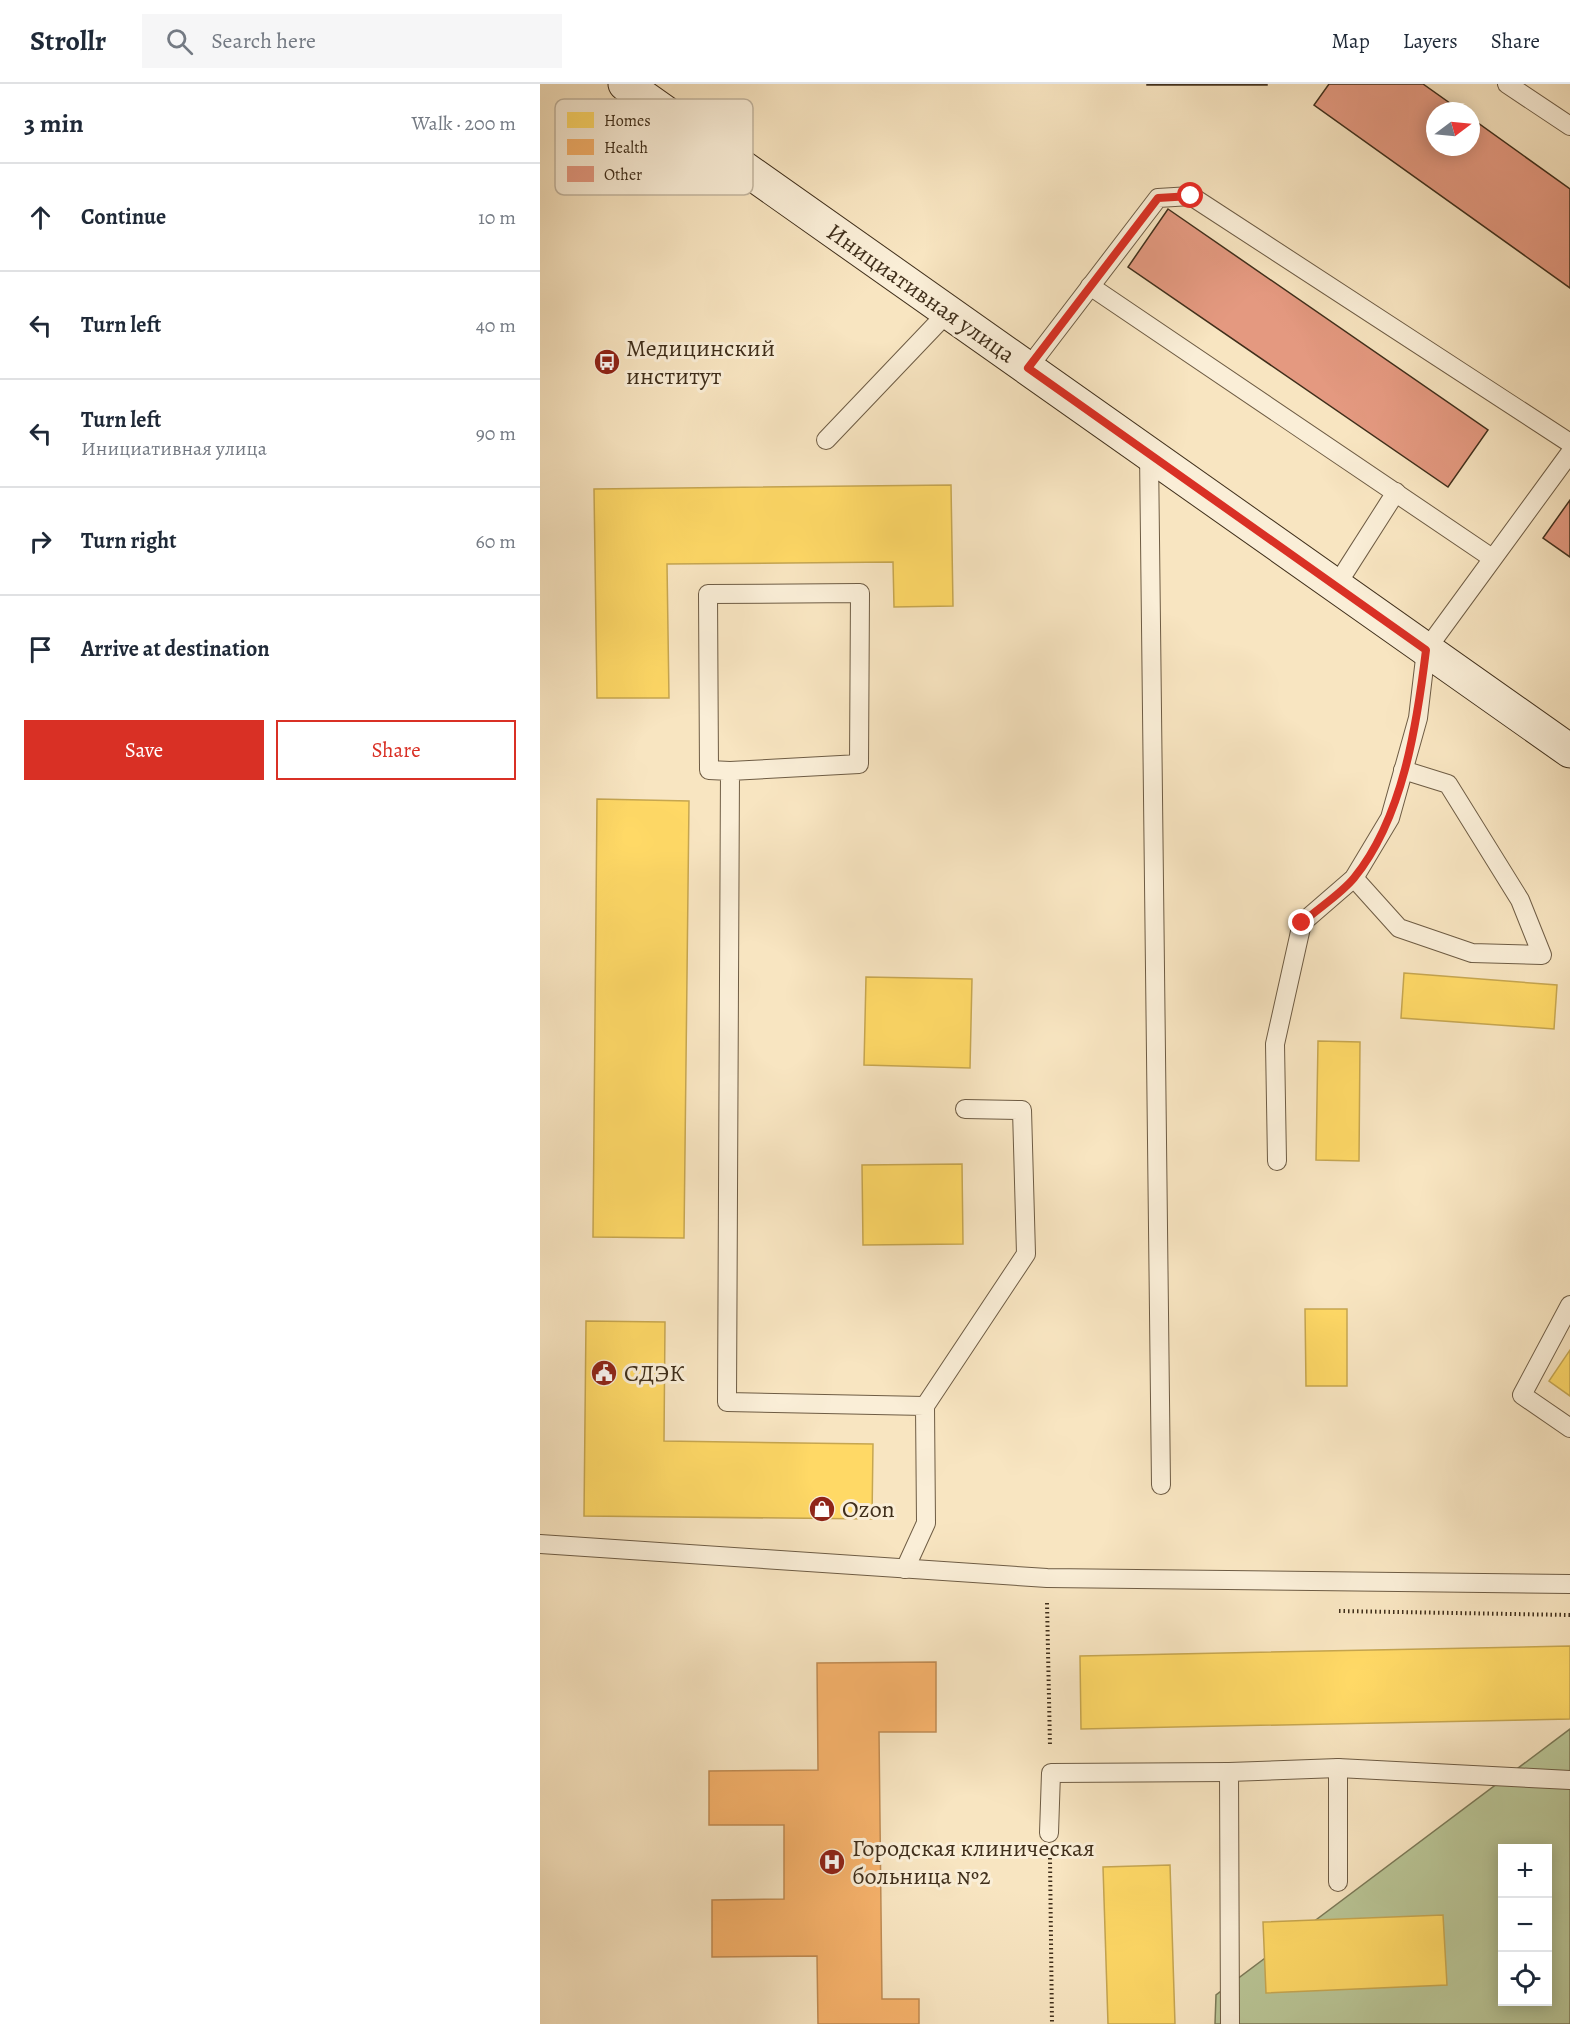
<!DOCTYPE html>
<meta charset="utf-8">
<style>
:root{--surface:#fff;--page:#f6f6f7;--text:#1f2937;--muted:#747a83;--line:#e0e1e3;--accent:#d93025}
body{margin:0;font-family:Alegreya,serif;background:var(--page);color:var(--text)}
.controls{position:absolute;right:18px;bottom:18px;display:grid;overflow:hidden;border-radius:0px;box-shadow:0 3px 15px #0003}
.controls button{width:54px;height:54px;display:grid;place-items:center;padding:0;border:0;border-bottom:2px solid var(--line);background:var(--surface);color:var(--text);font:30px sans-serif}
.compass{position:absolute;left:886px;top:18px;width:54px;height:54px;border-radius:50%;background:var(--surface);box-shadow:0 3px 15px #0003;rotate:74deg}
.stop{position:absolute;width:18px;height:18px;margin:-14px;border:4px solid #d93025;border-radius:50%;background:#fff}
.stop.end{background:#d93025;border-color:#fff;box-shadow:0 2px 6px #0008}
.list{margin:0;padding:0;list-style:none}
h2{display:flex;justify-content:space-between;align-items:center;height:78px;margin:0;padding:0 24px;font-size:26px}
h2 small{font-size:20px;font-weight:400;color:var(--muted)}
.list li{display:grid;grid-template-columns:39px 1fr auto;gap:18px;align-items:center;box-sizing:border-box;height:108px;padding:0 24px;border-top:2px solid var(--line)}
.list b{display:block;font-size:22px;white-space:nowrap}
.list p{margin:0;font-size:20px;white-space:nowrap;color:var(--muted)}
.list em{font-size:20px;font-style:normal;color:var(--muted)}
.actions{display:flex;gap:12px;padding:18px 24px}
.actions a{flex:1;padding:14px 0;border:2px solid var(--accent);border-radius:0px;text-align:center;font-size:21px;color:var(--accent)}
.actions .main{background:var(--accent);color:#fff}
.icon{flex:none;width:33px;height:33px;fill:none;stroke:currentColor;stroke-width:2;stroke-linecap:round;stroke-linejoin:round}
.map{position:relative;flex:none;width:1030px;height:1940px;overflow:hidden}
header{display:flex;align-items:center;gap:36px;box-sizing:border-box;height:84px;padding:0 30px;background:var(--surface);border-bottom:2px solid var(--line)}
header strong{font-size:28px}
nav{display:flex;gap:33px;margin-inline-start:auto;font-size:21px}
.search{width:420px;height:54px;background:var(--page);display:flex;align-items:center;gap:15px;box-sizing:border-box;padding:0 21px;border-radius:0px;color:var(--muted);font-size:22px}
main{display:flex}
aside{flex:1;background:var(--surface)}
.map>svg:first-child{display:block}
</style>
<header>
<strong>Strollr</strong>
<div class="search"><svg class="icon" aria-label="search" viewBox="0 0 24 24"><circle cx="10" cy="10" r="6"/><path d="M15 15l6 6"/></svg>Search here</div>
<nav><a>Map</a><a>Layers</a><a>Share</a></nav>
</header>
<main>
<aside>
<h2>3 min<small>Walk · 200 m</small></h2>
<ul class="list">
<li><svg class="icon" aria-label="ahead" viewBox="0 0 24 24"><path d="M12 20V5M6 11l6-6 6 6"/></svg><div><b>Continue</b></div><em>10 m</em></li>
<li><svg class="icon" aria-label="left" viewBox="0 0 24 24"><path d="M17 20v-9H6M10 6l-5 5 5 5"/></svg><div><b>Turn left</b></div><em>40 m</em></li>
<li><svg class="icon" aria-label="left" viewBox="0 0 24 24"><path d="M17 20v-9H6M10 6l-5 5 5 5"/></svg><div><b>Turn left</b><p>Инициативная улица</p></div><em>90 m</em></li>
<li><svg class="icon" aria-label="right" viewBox="0 0 24 24"><path d="M7 20v-9h11M14 6l5 5-5 5"/></svg><div><b>Turn right</b></div><em>60 m</em></li>
<li><svg class="icon" aria-label="arrive" viewBox="0 0 24 24"><path d="M6 21V4h12l-3 4 3 4H6"/></svg><div><b>Arrive at destination</b></div></li>
</ul>
<div class="actions"><a class="main">Save</a><a>Share</a></div>
</aside>
<div class="map">
<svg width="1030" height="1940" viewBox="0 0 1030 1940">
<rect width="100%" height="100%" fill="#f8e5c1"/>
<filter id="stains"><feTurbulence type="fractalNoise" baseFrequency=".00333" numOctaves="4"/><feColorMatrix values="0 0 0 0 .2 0 0 0 0 .09 0 0 0 0 .02 0 0 0 .5 -.17"/></filter>
<radialGradient id="worn" r=".72"><stop offset=".6" stop-color="#630" stop-opacity="0"/><stop offset="1" stop-color="#630" stop-opacity=".3"/></radialGradient>
<!-- green -->
<path fill="#b9c596" stroke="#7c7a58" stroke-width="1.5" fill-rule="evenodd" d="M1030 1645V1940H675L676 1911ZM963 1764H1008V1918H963Z"/>
<!-- homes -->
<g fill="#ffd966" stroke="#c6a650" stroke-width="1.5">
<path d="M411 401 413 522 354 523 353 478 127 480 129 614H57L54 405Z"/>
<path d="M57 715 149 717 144 1154 53 1153Z"/>
<path d="M864 889 1017 901 1014 945 861 934Z"/>
<path d="M326 893 432 895 430 984 324 981Z"/>
<path d="M778 957 820 958 819 1077 776 1076Z"/>
<path d="M422 1080 423 1160 323 1161 322 1081Z"/>
<path d="M765 1225H807V1302H766Z"/>
<path d="M46 1237 125 1238 124 1357 333 1360 332 1435 44 1432Z"/>
<path d="M1030 1266V1312L1009 1297Z"/>
<path d="M1030 1562V1635L541 1645 540 1572Z"/>
<path d="M630 1781 635 1940H568L563 1783Z"/>
<path d="M903 1831 907 1901 726 1909 723 1838Z"/>
</g>
<!-- health -->
<path fill="#f6b26b" stroke="#bf8b53" stroke-width="1.5" d="M396 1578V1648H339L342 1915H379V1940H278L277 1872 172 1873V1816L244 1815V1741H169V1687L278 1686 277 1579Z"/>
<!-- building -->
<g fill="#e49980" stroke="#402f1b" stroke-width="1.5">
<rect x="607" y="0" width="120" height="1"/>
<path d="M789 0H883L921 27H895V63H931V34L1030 105V204L774 21Z"/>
<path d="M628 125 948 346 908 403 588 183Z"/>
<path d="M1030 416V473L1003 454Z"/>
</g>
<g fill="none" stroke-linecap="round" stroke-linejoin="round">
<!-- service casing -->
<g stroke="#6e5c44" stroke-width="20">
<g id="service">
<path d="M967 0 1030 42"/>
<path d="M550 202 952 474"/>
<path d="M488 284 618 114 651 112 1030 359"/>
<path d="M286 356 408 228"/>
<path d="M609 369 621 1401"/>
<path d="M796 502 856 408"/>
<path d="M190 687 319 680 320 509 168 510 169 686 190 687 187 1318 385 1322 386 1439 365 1485"/>
<path d="M814 794 859 844 932 869 1002 871 980 816 908 700 863 686"/>
<path d="M737 1077 735 960 762 839 814 794 850 734 878 634 886 566 1030 369"/>
<path d="M1030 1221 982 1311 1030 1344"/>
<path d="M385 1322 486 1170 482 1026 425 1025"/>
<path d="M0 1460 507 1494 1030 1500"/>
<path d="M798 1684V1798"/>
<path d="M509 1749 511 1689 689 1688"/>
<path d="M690 1940 689 1688 798 1684 1030 1696"/>
</g>
</g>
<!-- secondary casing -->
<g stroke="#402f1b" stroke-width="35">
<path id="secondary" d="M85 0 1030 667"/>
</g>
<!-- path -->
<g stroke="#402f1b" stroke-width="4" stroke-dasharray="1.5 3" stroke-linecap="butt">
<path d="M507 1519 510 1662"/>
<path d="M799 1527 1030 1531"/>
<path d="M510 1774 512 1940"/>
</g>
<!-- service -->
<use href="#service" stroke="#faeed7" stroke-width="18"/>
<!-- secondary -->
<use href="#secondary" stroke="#faeed7" stroke-width="33"/>
</g>
<g fill="none" stroke-linecap="round" stroke-linejoin="round">
<!-- route -->
<path stroke="#d93025" stroke-width="8" d="M651 112 618 114 488 284 886 566C877 640 863 734 814 794 800 811 778 824 762 839"/>
</g>
<!-- icons -->
<defs>
<g id="bus-disc" transform="scale(1.35)"><circle r="9.5" fill="#8f2418" stroke="#faeed7"/><path d="M-5-6H5V4H4V6H2V4H-2V6H-4V4H-5ZM-3.5-4V0h7V-4ZM-3.5 1.2v1.5H-2V1.2ZM2 1.2v1.5H3.5V1.2Z" fill="#fff"/></g>
<g id="civic-disc" transform="scale(1.35)"><circle r="9.5" fill="#8f2418" stroke="#faeed7"/><path d="M-.6-6.5H3V-4.5H.6V-3L4-1V1h2V6H-6V1h2V-1L-.6-3ZM-1.2 2.5V6h2.4V2.5Z" fill="#fff"/></g>
<g id="shop-disc" transform="scale(1.35)"><circle r="9.5" fill="#8f2418" stroke="#faeed7"/><path d="M-5-2.5h2.3a2.7 3.5 0 0 1 5.4 0H5L5.5 6h-11ZM-1.5-2.5h3a1.5 2.3 0 0 0-3 0Z" fill="#fff"/></g>
<g id="hospital-disc" transform="scale(1.35)"><circle r="9.5" fill="#8f2418" stroke="#faeed7"/><path d="M-5-5h3v3.5h4V-5h3V5h-3V1.5h-4V5h-3Z" fill="#fff"/></g>
</defs>
<g fill-rule="evenodd">
<use href="#bus-disc" x="67" y="278"/>
<use href="#civic-disc" x="64" y="1289"/>
<use href="#shop-disc" x="282" y="1425"/>
<use href="#hospital-disc" x="292" y="1778"/>
</g>
<g text-anchor="middle" stroke-width="6" stroke-linejoin="round" paint-order="stroke">
<!-- street labels -->
<g font-size="24" fill="#402f1b" stroke="#faeed7">
<text transform="translate(381 209) rotate(35)" y="8">Инициативная улица</text>
</g>
<!-- poi labels -->
<g font-size="24" fill="#402f1b" stroke="#faeed7" text-anchor="start">
<text x="86" y="272">Медицинский<tspan x="86" dy="28">институт</tspan></text>
<text x="84" y="1297">СДЭК</text>
<text x="302" y="1433">Ozon</text>
<text x="312" y="1772">Городская клиническая<tspan x="312" dy="28">больница №2</tspan></text>
</g>
</g>
<!-- legend -->
<rect x="15" y="15" width="198" height="96" rx="9" fill="#faeed7" stroke="#c2b59f" stroke-width="1.5"/>
<rect x="27" y="28" width="27" height="16" fill="#ffd966"/>
<rect x="27" y="55" width="27" height="16" fill="#f6b26b"/>
<rect x="27" y="82" width="27" height="16" fill="#e49980"/>
<g font-size="16" fill="#402f1b">
<text x="64" y="42">Homes</text>
<text x="64" y="69">Health</text>
<text x="64" y="96">Other</text>
</g>
<rect width="100%" height="100%" filter="url(#stains)"/>
<rect width="100%" height="100%" fill="url(#worn)"/>
</svg>
<div class="controls">
<button>+</button>
<button>−</button>
<button><svg class="icon" aria-label="locate" viewBox="0 0 24 24"><circle cx="12" cy="12" r="6"/><path d="M12 2v4M12 18v4M2 12h4M18 12h4"/></svg></button>
</div>
<svg class="compass" viewBox="-18 -18 36 36"><path d="M0-13l5 13h-10z" fill="#e53935"/><path d="M0 13l5-13h-10z" fill="#747a83"/></svg>
<div class="stop" style="left:651px;top:112px"></div>
<div class="stop end" style="left:762px;top:839px"></div>
</div>
</main>
